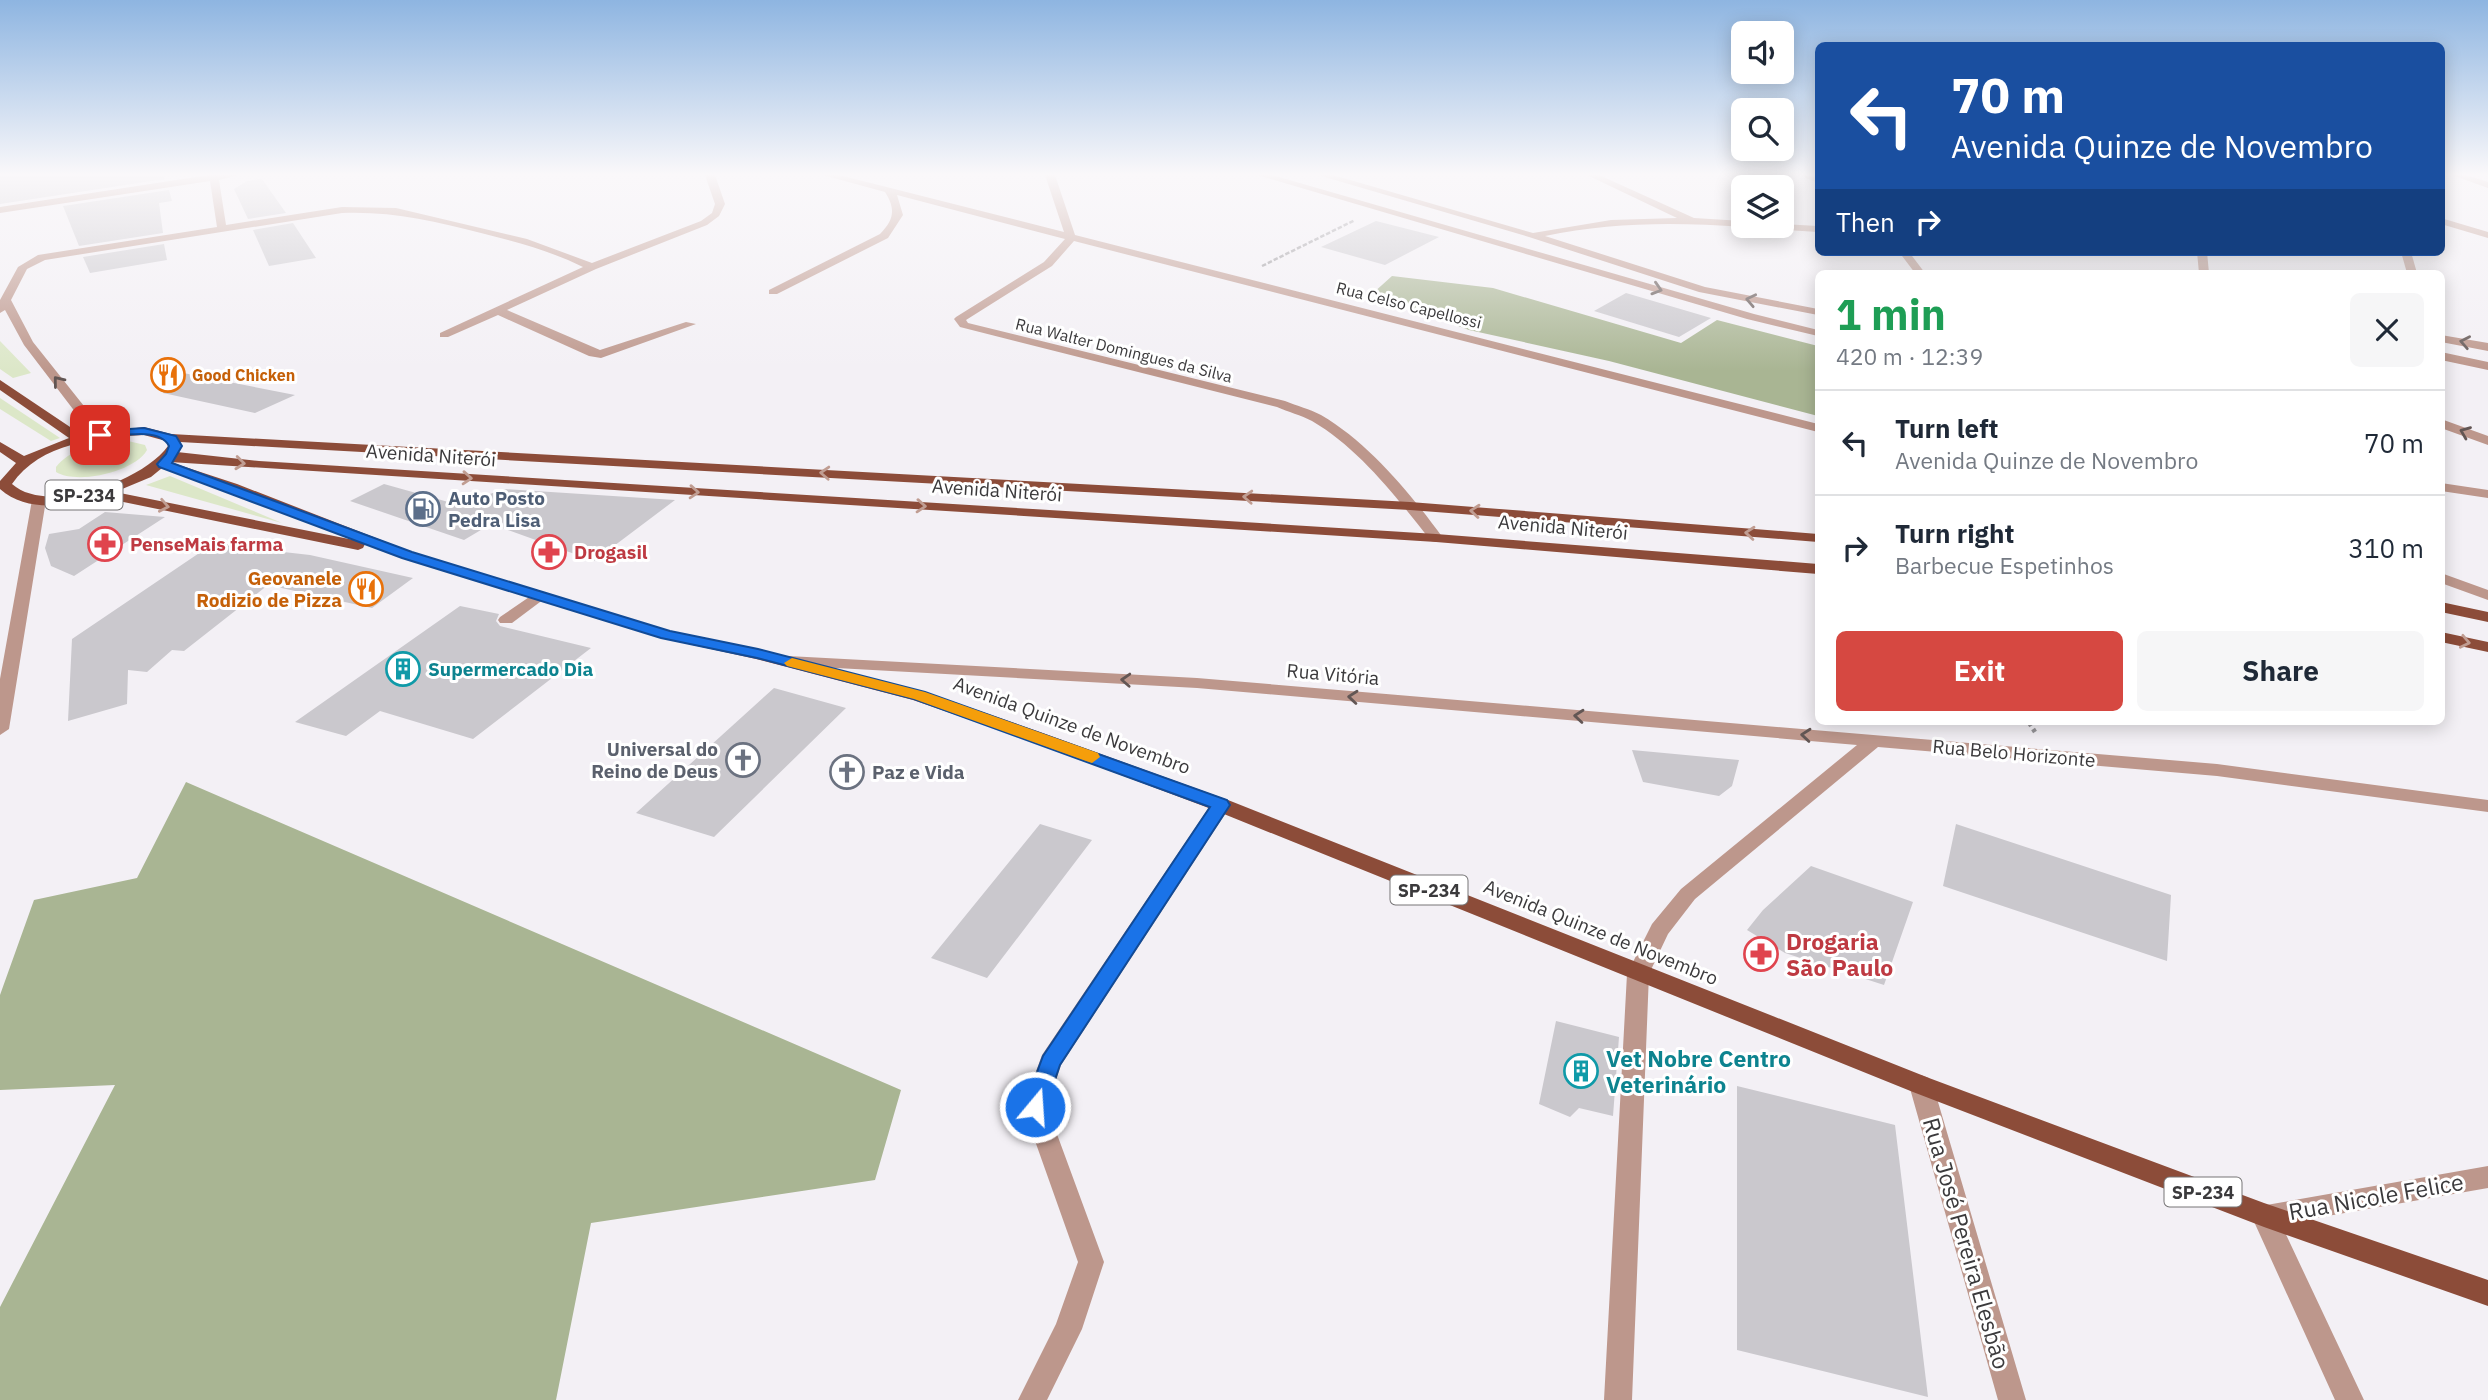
<!DOCTYPE html>
<html lang="en">
<head>
<meta charset="utf-8">
<style>
	:root { --surface:#fff; --page:#f6f6f7; --text:#1f2937; --muted:#747a83; --line:#e0e1e3; --accent:#d64841 }
	body { margin:0; font-family:"IBM Plex Sans",sans-serif; background:var(--page); color:var(--text); height:100vh; display:flex; flex-direction:column; font-size:26px; white-space:nowrap }
	* { box-sizing:border-box; margin:0 }
	p { font-size:23px; color:var(--muted) }
	.icon { flex:none; width:38px; height:38px; fill:none; stroke:currentColor; stroke-width:2; stroke-linecap:round; stroke-linejoin:round }
	.map { position:relative; flex:1; overflow:hidden }
	.panel { position:absolute; left:1815px; top:270px; width:630px; height:455px; display:flex; flex-direction:column; background:var(--surface); border-radius:10px; box-shadow:0 4px 18px #0003 }
	.panel>* { flex:none }
	.hud { position:absolute; left:1815px; top:42px; width:630px; height:214px; border-radius:10px; box-shadow:0 4px 18px #0003; background:#1a4fa0; color:#fff; overflow:hidden }
	.controls { position:absolute; left:1731px; top:21px; display:grid; gap:14px }
	.controls a { display:grid; place-items:center; width:63px; height:63px; border-radius:10px; background:var(--surface); box-shadow:0 4px 18px #0003; font-size:35px }
	.pin { position:absolute; display:grid; place-items:center; width:60px; height:60px; color:#fff; margin:-30px; border-radius:14px; box-shadow:0 4px 10px #0006 }
	.me { position:absolute; width:77px; margin:-38px; rotate:18deg; stroke-linejoin:round; filter:drop-shadow(0 0 5px #0008) }
	.turn { display:flex; align-items:center; gap:24px; height:147px; padding:0 21px; font-size:32px }
	.turn .icon { width:91px; height:91px; stroke-width:2.5 }
	.turn b { display:block; font-size:49px; line-height:60px }
	.then { display:flex; align-items:center; height:66px; padding:0 21px; background:#0003; gap:14px; font-size:26px }
	.round { display:grid; place-items:center; flex:none; width:74px; height:74px; border-radius:10px; background:var(--page) }
	.overview { display:flex; align-items:center; justify-content:space-between; height:119px; padding:0 21px }
	h1 { font-size:42px; font-weight:800; line-height:52px; color:#1e9e55 }
	.button { display:flex; gap:14px; margin-top:auto; padding:14px 21px }
	.button a { flex:1; height:80px; border-radius:10px; background:var(--accent); color:#fff; font-size:28px; font-weight:800; line-height:80px; text-align:center }
	.button a+a { background:var(--page); color:var(--text) }
	ul { padding:0; list-style:none }
	li { display:flex; align-items:center; gap:21px; height:105px; padding:0 21px; border-top:2px solid var(--line) }
	li div { flex:1 }
	li b { display:block; font-size:26px }
	li em { font-style:normal }
	.map>svg:first-child { display:block }
	.green { fill:#dce7c8 }
	.forest { fill:#a9b593 }
	.building { fill:#cac8cd }
	.lines { fill:none; stroke-linecap:round; stroke-linejoin:round }
	.path-far1 { stroke:#969498; stroke-width:2.5; stroke-dasharray:4.5 2; stroke-linecap:butt }
	.path { stroke:#969498; stroke-width:4.5; stroke-dasharray:6 3.5; stroke-linecap:butt }
	.minor { fill:#bd978c; fill-rule:evenodd }
	.major { fill:#8c4c39; fill-rule:evenodd }
	.oneway { stroke:#625654 }
	.oneway2 { stroke:#c09d92 }
	.route { fill:#1a73e8; stroke:#114b97; stroke-width:2 }
	.slow { fill:#f59e0b }
	.labels { text-anchor:middle; dominant-baseline:central; stroke-width:6; stroke-linejoin:round; paint-order:stroke }
	.far-street-label { font-size:16px; fill:#3b3a3c; stroke:#fff }
	.far-food-label { font-size:16px; font-weight:bold; fill:#c56008; stroke:#fff; text-anchor:start }
	.shield { fill:#fff; stroke:#767576; stroke-width:2 }
	.shield-label { font-size:18px; font-weight:bold; fill:#3b3a3c }
	.street-label { font-size:19px; fill:#3b3a3c; stroke:#fff }
	.service-label { font-size:19px; font-weight:bold; fill:#4e5e75; stroke:#fff; text-anchor:start }
	.health-label { font-size:19px; font-weight:bold; fill:#be3a42; stroke:#fff; text-anchor:start }
	.food-label { font-size:19px; font-weight:bold; fill:#c56008; stroke:#fff; text-anchor:end }
	.culture-label { font-size:19px; font-weight:bold; fill:#0d838f; stroke:#fff; text-anchor:start }
	.worship-label { font-size:19px; font-weight:bold; fill:#5b616d; stroke:#fff; text-anchor:end }
	.near-health-label { font-size:23px; font-weight:bold; fill:#be3a42; stroke:#fff; text-anchor:start }
	.near-culture-label { font-size:23px; font-weight:bold; fill:#0d838f; stroke:#fff; text-anchor:start }
	.near-street-label { font-size:23px; fill:#3b3a3c; stroke:#fff }
</style>
</head>
<body>
<div class="map">
<svg width="2488" height="1400" viewBox="0 0 2488 1400">
	<rect width="100%" height="100%" fill="#f3f0f5"/>
	<!-- green -->
	<path class="green" d="M0,341l31,32 -18,5 -13,-9z
		M0,398l60,40 -9,3 -51,-32z
		M114,441h14l17,4 2,5c-12,22 -70,35 -91,22v-5c13,-17 37,-22 58,-26z
		M170,476l112,47 -136,-38z"/>
	<!-- forest -->
	<path class="forest" d="M1392,276l101,12 188,55 36,-23 101,26v70l-209,-55 -140,-31 -97,-36z
		M186,782l715,308 -26,90 -284,43 -35,177h-556v-93l115,-222 -115,5v-95l34,-95 103,-22z"/>
	<!-- building -->
	<path class="building" d="M0,175h164l1,4 -165,25z
		M262,179l24,34 -38,6 -14,-30 13,-8z
		M169,190l3,11 -13,2 4,30 -84,13 -16,-40z
		M1376,221l63,16 -54,28 -64,-18z
		M293,223l23,35 -47,8 -16,-36z
		M164,244l3,16 -77,13 -7,-16z
		M1626,293l85,25 -32,19 -85,-26z
		M168,370l127,25 -40,18 -92,-20z
		M384,484l75,21 45,-16 171,11 -81,61 -103,-37 -27,16 -114,-39z
		M105,512l60,5 -91,59 -23,-10 -6,-18 4,-14 30,-5z
		M217,541l40,8 53,6 103,23 -41,30 -104,-23 -84,66 -12,-1 -25,22 -19,-2 -1,34 -59,17 4,-82z
		M460,606l39,8 -3,7 4,5 91,22 -118,91 -93,-28 -34,25 -51,-14z
		M774,688l72,20 -132,129 -78,-24z
		M1632,750l107,10 -7,26 -13,10 -76,-14z
		M1040,824l52,16 -105,138 -56,-20z
		M1956,824l215,71 -4,66 -224,-75z
		M1811,866l102,36 -29,83 -99,-32 -38,-23 16,-20z
		M1556,1021l63,16 -6,79 -34,-8 -9,9 -31,-13z
		M1737,1086l158,39 33,272 -191,-47z"/>
	<g class="lines">
		<!-- path-far1 -->
		<path class="path-far1" d="M1262,266l93,-46"/>
		<!-- path -->
		<path class="path" d="M2028,721l7,11"/>
		<!-- minor -->
		<path class="minor" d="M209,175h30l-20,5 7,45 116,-18 54,1 131,31 65,24 109,-42 11,-8 3,-9 -10,-29h10l10,29 -6,12 -12,9 -111,44 -89,41 93,40 86,-28 10,2 -95,34 -12,-2 -91,-41 -50,22h-8v-4l143,-66c-32,-16 -67,-25 -102,-34 -47,-12 -90,-22 -139,-20l-297,47 -18,9 -16,31 22,42 74,93 -7,4 -5,-1 -71,-93 -19,-35 -5,3v-13l18,-33 20,-12 179,-28 -7,-46 -210,32v-6z
			M823,175h16l225,57 -19,-57h10l20,60 743,189v8l-744,-191 -22,25 -86,54 2,3 317,78c12,5 25,8 36,14 48,28 90,79 122,123l-7,4 -5,-1c-34,-43 -71,-92 -119,-120 -11,-6 -24,-9 -35,-14l-317,-80 -6,-8 2,-2 88,-55 21,-23 -168,-44 6,20 -15,23 -111,56h-8v-4l111,-56c14,-14 16,-25 5,-42z
			M1257,175h15l482,139 64,16v6l-71,-17z
			M1318,175h15l200,58 78,-13 66,-2 -90,-43h12l95,43 49,3v5h4l-4,1c-66,-5 -133,-5 -198,9l160,51 113,22v6l-119,-23 -170,-55z
			M1768,175h10l-11,12h-9z
			M1802,175l16,2v6l-14,-6z
			M2452,175h14l22,7v6z
			M2441,218l47,14v6l-47,-14z
			M1782,224l36,2v6l-48,-3 -5,-3z
			M1899,252h10l16,21h-10z
			M2197,252h10l2,21h-10z
			M2401,252h10l6,21h-10z
			M2441,335l47,8v8l-47,-9z
			M2441,352l47,10v8l-47,-10z
			M2441,419l47,17v9l-47,-17z
			M2441,483l47,7v8l-47,-7z
			M39,496l7,4 -37,229 -9,6v-56l32,-179z
			M2441,573l47,17v10l-47,-17z
			M538,591l8,5 -2,3 -32,24h-12l-2,-3 2,-3z
			M788,656l409,22 1020,86 271,36v12l-271,-36 -339,-29 -183,152 -27,35 -19,40 -17,426h-28l23,-426 25,-50 29,-35 176,-144 -660,-57 -415,-23 -2,-4 2,-4z
			M1221,799l7,1 3,5 -170,260 -14,42 57,155 -22,67 -35,71h-29l38,-76 22,-62 -55,-155 19,-52 172,-255z
			M1921,1075l8,3 4,7 93,315h-28l-89,-315 4,-7z
			M2488,1166v22l-207,36 83,176h-29l-84,-185 4,-8z"/>
		<!-- major -->
		<path class="major" d="M0,380l82,55 62,-8 27,7 1239,68 408,32v8l-408,-32 -1230,-68 2,4 -5,6 82,9 1177,73 382,30v10l-382,-32 -1266,-80 67,22 175,68 192,60 66,19 88,18 167,43 115,40 188,68 701,278 335,125 224,77v26l-224,-79 -351,-135 -699,-282 -186,-70 -115,-40 -157,-41 -95,-21 -259,-80 -37,-14 -2,4 -5,2 -259,-53c-32,9 -72,16 -99,-8v-8l16,-18 -16,-11v-10l24,14 45,-18 -69,-48zM144,435l22,6 2,5c-25,35 -120,70 -156,38 28,-41 86,-47 132,-49zM162,468l65,22 127,50 -239,-48 36,-15z
			M2441,602l47,10v10l-47,-10z
			M2441,632l47,10v10l-47,-10z"/>
	</g>
	<!-- one-way arrows -->
	<defs><path id="oneway-chevron" d="M-2-3.5L2.5 0L-2 3.5" fill="none" stroke-width="1.6" stroke-linecap="round" stroke-linejoin="round" transform="scale(1.75)"/></defs>
	<g class="oneway">
		<use href="#oneway-chevron" transform="translate(1657 289) rotate(17)"/>
		<use href="#oneway-chevron" transform="translate(1751 300) rotate(-168)"/>
		<use href="#oneway-chevron" transform="translate(2465 342) rotate(-169)"/>
		<use href="#oneway-chevron" transform="translate(58 381) rotate(-129)"/>
		<use href="#oneway-chevron" transform="translate(2465 432) rotate(-158)"/>
		<use href="#oneway-chevron" transform="translate(1126 680) rotate(-177)"/>
		<use href="#oneway-chevron" transform="translate(1353 697) rotate(-175)"/>
		<use href="#oneway-chevron" transform="translate(1579 716) rotate(-175)"/>
		<use href="#oneway-chevron" transform="translate(1806 735) rotate(-175)"/>
	</g>
	<g class="oneway2">
		<use href="#oneway-chevron" transform="translate(240 463) rotate(6)"/>
		<use href="#oneway-chevron" transform="translate(825 473) rotate(-177)"/>
		<use href="#oneway-chevron" transform="translate(467 478) rotate(4)"/>
		<use href="#oneway-chevron" transform="translate(694 492) rotate(4)"/>
		<use href="#oneway-chevron" transform="translate(1248 497) rotate(-177)"/>
		<use href="#oneway-chevron" transform="translate(164 506) rotate(11)"/>
		<use href="#oneway-chevron" transform="translate(921 506) rotate(4)"/>
		<use href="#oneway-chevron" transform="translate(1475 511) rotate(-175)"/>
		<use href="#oneway-chevron" transform="translate(1750 533) rotate(-175)"/>
		<use href="#oneway-chevron" transform="translate(2465 642) rotate(12)"/>
	</g>
	<!-- sky -->
	<linearGradient id="sky" x2="0" y2="1"><stop stop-color="#8eb5e1"/><stop offset="0.47" stop-color="#faf8fa"/><stop offset="1" stop-color="#faf8fa" stop-opacity="0"/></linearGradient>
	<rect width="2488" height="371" fill="url(#sky)"/>
	<!-- route -->
	<path class="route" d="M144,428l32,8 6,10 -10,17 240,89 258,79 88,18 167,43 302,108 3,5 -170,260 -14,42 -3,7 -8,2 -7,-2 -4,-7 19,-51 167,-249 -296,-108 -157,-41 -96,-20 -259,-80 -243,-91 -2,-3 9,-10 3,-8c-10,-20 -51,-9 -69,-8l-6,-3 6,-4z"/>
	<!-- slow -->
	<path class="slow" d="M792,658l133,34 173,61 2,4 -8,6 -6,-2 -172,-62 -127,-33 -3,-3z"/>
	<!-- icons -->
	<defs>
		<g id="restaurant-ring" transform="scale(1.75)"><circle r="9.5" fill="#fff" stroke="#e8710a" stroke-width="1.5"/><path d="M-5-6h1v4h1v-4h1v4h1v-4h1v5L-1.5 .5V6h-2V.5L-5-1ZM5-6V6H3V1.5H1.5Q1.5-4 5-6Z" fill="#e8710a"/></g>
		<g id="fuel-ring" transform="scale(1.75)"><circle r="9.5" fill="#fff" stroke="#5c6f8a" stroke-width="1.5"/><path d="M-5.5-6h7V0h2V4h1.3V-2.5L3-4.5l.8-.8L6-3V5H2.5V1h-1V6h-7ZM-4.2-4.7v3.2H.2V-4.7Z" fill="#5c6f8a"/></g>
		<g id="pharmacy-ring" transform="scale(1.75)"><circle r="9.5" fill="#fff" stroke="#e0444e" stroke-width="1.5"/><path d="M-2-6h4v4h4v4h-4v4h-4v-4h-4v-4h4Z" fill="#e0444e"/></g>
		<g id="building-ring" transform="scale(1.75)"><circle r="9.5" fill="#fff" stroke="#0f9aa8" stroke-width="1.5"/><path d="M-4-6H4V6H1V3H-1V6H-4ZM-2.5-4.3h1.7v1.8h-1.7ZM.8-4.3h1.7v1.8H.8ZM-2.5-1h1.7V.8h-1.7ZM.8-1h1.7V.8H.8Z" fill="#0f9aa8"/></g>
		<g id="church-ring" transform="scale(1.75)"><circle r="9.5" fill="#fff" stroke="#6b7280" stroke-width="1.5"/><path d="M-1.2-6h2.4v3.5h3.3v2.4h-3.3V6h-2.4V-.1h-3.3v-2.4h3.3Z" fill="#6b7280"/></g>
	</defs>
	<g fill-rule="evenodd">
		<use href="#restaurant-ring" x="168" y="375"/>
		<use href="#fuel-ring" x="423" y="509"/>
		<use href="#pharmacy-ring" x="105" y="544"/>
		<use href="#pharmacy-ring" x="549" y="552"/>
		<use href="#restaurant-ring" x="366" y="589"/>
		<use href="#building-ring" x="403" y="669"/>
		<use href="#church-ring" x="743" y="760"/>
		<use href="#church-ring" x="847" y="772"/>
		<use href="#pharmacy-ring" x="1761" y="954"/>
		<use href="#building-ring" x="1581" y="1071"/>
	</g>
	<g class="labels">
		<!-- far-street labels -->
		<g class="far-street-label">
			<text transform="translate(1409 305) rotate(14)">Rua Celso Capellossi</text>
			<text transform="translate(1124 350) rotate(14)">Rua Walter Domingues da Silva</text>
		</g>
		<!-- far-food labels -->
		<g class="far-food-label">
			<text x="192" y="375">Good Chicken</text>
		</g>
		<!-- shield labels -->
		<g class="shield">
			<rect x="45.5" y="480.5" width="77" height="29" rx="5"/>
			<rect x="1390.5" y="875.5" width="77" height="29" rx="5"/>
			<rect x="2164.5" y="1177.5" width="77" height="29" rx="5"/>
		</g>
		<g class="shield-label">
			<text x="84" y="495">SP-234</text>
			<text x="1429" y="890">SP-234</text>
			<text x="2203" y="1192">SP-234</text>
		</g>
		<!-- street labels -->
		<g class="street-label">
			<text transform="translate(431 455) rotate(4)">Avenida Niterói</text>
			<text transform="translate(997 490) rotate(4)">Avenida Niterói</text>
			<text transform="translate(1563 527) rotate(5)">Avenida Niterói</text>
			<text transform="translate(1333 674) rotate(5)">Rua Vitória</text>
			<text transform="translate(1072 725) rotate(20)">Avenida Quinze de Novembro</text>
			<text transform="translate(2014 753) rotate(5)">Rua Belo Horizonte</text>
			<text transform="translate(1601 932) rotate(22)">Avenida Quinze de Novembro</text>
		</g>
		<!-- service labels -->
		<g class="service-label">
			<text x="448" y="498">Auto Posto<tspan x="448" dy="22">Pedra Lisa</tspan></text>
		</g>
		<!-- health labels -->
		<g class="health-label">
			<text x="130" y="544">PenseMais farma</text>
			<text x="574" y="552">Drogasil</text>
		</g>
		<!-- food labels -->
		<g class="food-label">
			<text x="342" y="578">Geovanele<tspan x="342" dy="22">Rodizio de Pizza</tspan></text>
		</g>
		<!-- culture labels -->
		<g class="culture-label">
			<text x="428" y="669">Supermercado Dia</text>
		</g>
		<!-- worship labels -->
		<g class="worship-label">
			<text x="718" y="749">Universal do<tspan x="718" dy="22">Reino de Deus</tspan></text>
			<text x="872" y="772" text-anchor="start">Paz e Vida</text>
		</g>
		<!-- near-health labels -->
		<g class="near-health-label">
			<text x="1786" y="941">Drogaria<tspan x="1786" dy="26">São Paulo</tspan></text>
		</g>
		<!-- near-culture labels -->
		<g class="near-culture-label">
			<text x="1606" y="1058">Vet Nobre Centro<tspan x="1606" dy="26">Veterinário</tspan></text>
		</g>
		<!-- near-street labels -->
		<g class="near-street-label">
			<text transform="translate(2376 1196) rotate(-10)">Rua Nicole Felice</text>
			<text transform="translate(1967 1243) rotate(74)">Rua José Pereira Elesbão</text>
		</g>
	</g>
</svg>
<div class="controls">
<a><svg class="icon" aria-label="sound" viewBox="0 0 24 24"><path d="M4 9h4l5-4v14l-5-4H4zM17 9q2 3 0 6"/></svg></a>
<a><svg class="icon" aria-label="search" viewBox="0 0 24 24"><circle cx="10" cy="10" r="6"/><path d="M15 15l6 6"/></svg></a>
<a><svg class="icon" aria-label="layers" viewBox="0 0 24 24"><path d="M12 4l9 5-9 5-9-5zM3 14l9 5 9-5"/></svg></a>
</div>
<div class="pin" style="left:100px;top:435px;background:#d93025"><svg class="icon" aria-label="arrive" viewBox="0 0 24 24"><path d="M6 21V4h12l-3 4 3 4H6"/></svg></div>
<svg class="me" style="left:1035px;top:1107px" viewBox="-20 -20 40 40"><circle r="17" fill="#1a73e8" stroke="#fff" stroke-width="3"/><path d="M0-11L8 9 0 5-8 9z" fill="#fff"/></svg>
<div class="hud">
<div class="turn"><svg class="icon" aria-label="left" viewBox="0 0 24 24"><path d="M17 20v-9H6M10 6l-5 5 5 5"/></svg><div><b>70 m</b>Avenida Quinze de Novembro</div></div>
<div class="then">Then<svg class="icon" aria-label="right" viewBox="0 0 24 24"><path d="M7 20v-9h11M14 6l5 5-5 5"/></svg></div>
</div>
<section class="panel">
<div class="overview"><div><h1>1 min</h1><p>420 m · 12:39</p></div><a class="round"><svg class="icon" aria-label="close" viewBox="0 0 24 24"><path d="M6 6l12 12M18 6L6 18"/></svg></a></div>
<ul>
<li><svg class="icon" aria-label="left" viewBox="0 0 24 24"><path d="M17 20v-9H6M10 6l-5 5 5 5"/></svg><div><b>Turn left</b><p>Avenida Quinze de Novembro</p></div><em>70 m</em></li>
<li><svg class="icon" aria-label="right" viewBox="0 0 24 24"><path d="M7 20v-9h11M14 6l5 5-5 5"/></svg><div><b>Turn right</b><p>Barbecue Espetinhos</p></div><em>310 m</em></li>
</ul>
<div class="button"><a>Exit</a><a>Share</a></div>
</section>
</div>
</body>
</html>
